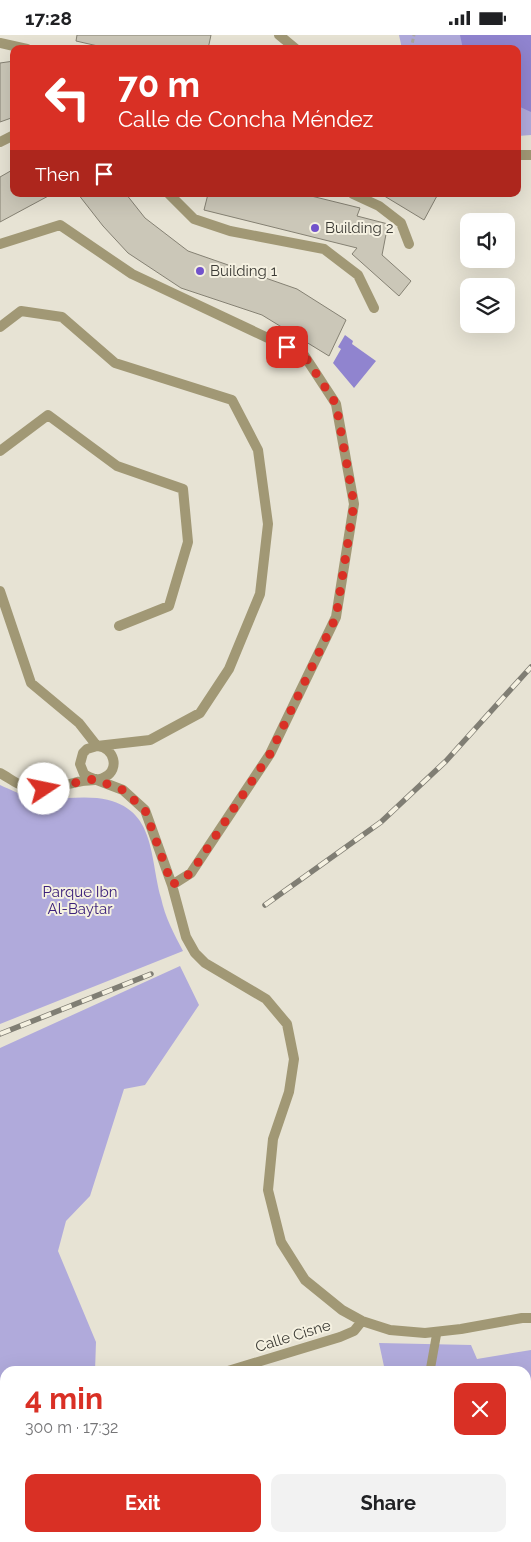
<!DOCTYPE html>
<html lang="en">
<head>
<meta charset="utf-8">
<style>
	:root { --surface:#fff; --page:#f2f2f2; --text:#202124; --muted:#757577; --accent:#d93025 }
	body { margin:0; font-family:Raleway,sans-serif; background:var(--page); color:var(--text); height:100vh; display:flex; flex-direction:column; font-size:19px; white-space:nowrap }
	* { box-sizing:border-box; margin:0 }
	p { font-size:16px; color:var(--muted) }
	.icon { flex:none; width:28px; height:28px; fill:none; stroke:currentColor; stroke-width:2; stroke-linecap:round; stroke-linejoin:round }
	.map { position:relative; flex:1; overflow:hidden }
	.details { position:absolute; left:0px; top:1331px; width:531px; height:176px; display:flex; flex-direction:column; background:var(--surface); border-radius:15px 15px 0 0; box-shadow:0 5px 20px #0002 }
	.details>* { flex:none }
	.hud { position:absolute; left:10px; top:10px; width:511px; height:152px; border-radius:10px; box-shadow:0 5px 20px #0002; background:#d93025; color:#fff; overflow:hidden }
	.buttons { position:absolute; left:460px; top:178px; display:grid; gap:10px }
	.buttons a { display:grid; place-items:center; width:55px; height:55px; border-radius:10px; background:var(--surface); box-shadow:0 5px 20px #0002; font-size:25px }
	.pin { position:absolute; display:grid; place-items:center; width:42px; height:42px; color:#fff; margin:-21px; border-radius:10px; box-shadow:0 2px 8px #0006 }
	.me { position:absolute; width:55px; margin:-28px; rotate:79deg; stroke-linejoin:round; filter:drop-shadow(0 0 4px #0008) }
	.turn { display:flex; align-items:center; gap:18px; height:105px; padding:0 25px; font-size:22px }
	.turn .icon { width:65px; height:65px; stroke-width:2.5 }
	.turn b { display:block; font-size:35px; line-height:42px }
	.then { display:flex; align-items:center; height:48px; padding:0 25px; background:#0003; gap:10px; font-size:19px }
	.round { display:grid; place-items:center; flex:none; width:52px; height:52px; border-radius:10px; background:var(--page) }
	.summary { display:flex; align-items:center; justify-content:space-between; height:85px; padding:0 25px }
	h1 { font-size:30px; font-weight:700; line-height:38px; color:var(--accent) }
	.primary-button { display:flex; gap:10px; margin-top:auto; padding:10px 25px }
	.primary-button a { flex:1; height:58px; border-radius:10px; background:var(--accent); color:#fff; font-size:20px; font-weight:700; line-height:58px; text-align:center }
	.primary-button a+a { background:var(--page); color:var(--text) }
	.status { display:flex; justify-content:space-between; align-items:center; height:35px; padding:0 25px; background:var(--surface); direction:ltr }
	.status svg { height:14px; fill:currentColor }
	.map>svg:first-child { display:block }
	.green { fill:#b0aadb }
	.water { fill:#9084cf }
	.building { fill:#cbc7b8; stroke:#858173 }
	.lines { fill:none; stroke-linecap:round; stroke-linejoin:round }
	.path { stroke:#aba89c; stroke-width:3; stroke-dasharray:4 2.5; stroke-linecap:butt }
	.service { stroke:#a19875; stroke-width:9 }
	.minor { stroke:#a19875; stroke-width:10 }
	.rail-casing { stroke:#807e74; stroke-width:5.5 }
	.rail { stroke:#f5f1e1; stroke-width:4; stroke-dasharray:11; stroke-linecap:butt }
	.route { stroke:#d93025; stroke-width:9; stroke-dasharray:0 16.2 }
	.poi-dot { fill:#7152cb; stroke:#f5f1e1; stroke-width:2 }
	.labels { text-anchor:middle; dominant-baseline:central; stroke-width:4; stroke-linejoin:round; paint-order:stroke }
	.poi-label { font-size:15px; fill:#3c3b35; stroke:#f5f1e1; text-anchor:start }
	.park-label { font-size:15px; fill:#3c217a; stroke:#f5f1e1 }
	.street-label { font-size:15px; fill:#3c3b35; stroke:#f5f1e1 }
</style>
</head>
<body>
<div class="status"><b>17:28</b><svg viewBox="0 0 49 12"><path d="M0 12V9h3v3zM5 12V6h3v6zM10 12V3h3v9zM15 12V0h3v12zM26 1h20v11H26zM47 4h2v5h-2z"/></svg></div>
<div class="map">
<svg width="531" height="1507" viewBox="0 0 531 1507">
	<rect width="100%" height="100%" fill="#e7e3d4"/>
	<!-- green -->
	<path class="green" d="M399,0h132v100l-13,1v-87h-116z
		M0,750c11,5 23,11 36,13 19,2 41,-2 61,0 59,7 52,56 64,100 4,19 13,36 22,53l-183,73z
		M180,931l19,39 -54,80 -21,4 -34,107 -24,25 -8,30 38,91 -1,29h-90v166h123l1,5h-129v-494z
		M379,1308l92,2 6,14 54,-9v192h-224v-4l219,-1v-166h-141z"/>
	<!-- water -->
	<path class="water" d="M460,0h71v77l-13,-6v-57h-55z
		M345,300l8,6 -1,3 24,17 -22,27 -21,-25 8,-14 -3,-2z"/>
	<!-- building -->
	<path class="building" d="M77,0h134l-3,14h-97l-35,-8z
		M14,26v56l-14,5v-59z
		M14,134v25h38l-52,28v-45z
		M78,159h48l19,24 43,33 109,38 49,31 -17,36 -67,-41 -81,-27 -53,-35 -25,-27z
		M208,159h95l57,14 -3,8 31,8 -6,31 29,26 -12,15 -47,-42 5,-6 -153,-38z
		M381,159h57l-14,26z"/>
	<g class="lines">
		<!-- path -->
		<path class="path" d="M411,14l3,-14
			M526,1421l5,-12
			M526,1450l5,-3
			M498,1507l1,-5"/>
		<!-- service -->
		<path class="service" d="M430,1336l7,-39
			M317,1507v-5"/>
		<!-- minor -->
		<path class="minor" d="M279,0l17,14
			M0,8l27,6
			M0,107l14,-7
			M518,120h13
			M169,159l25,25 36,12 94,18 34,26 16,33
			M353,159l26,12 22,17 8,21
			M0,209l60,-19 72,49 172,81 32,49 18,100 -18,113 -66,137 -79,119 -19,12
			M0,292l21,-16 41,6 53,46 117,37 26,50 10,74 -8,70 -31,75 -29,44 -50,27 -53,6 -10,3 -4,4 -3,11 4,10 5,3 34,13 22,20 27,75 14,52 9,16 10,10 61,36 21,25 7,35 -5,33 -16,47 -5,51 13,52 24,38 37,30 20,11 28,9 35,3 36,-4 61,-11h9
			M0,416l48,-36 69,51 66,23 5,53 -19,64 -50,20
			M0,556l31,92 48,40 18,23
			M0,738c8,4 16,11 24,13 19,6 40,-1 58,-5 7,-1 17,0 23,-4 15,-8 9,-29 -7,-31
			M228,1336l112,-34 14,-6 8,-10"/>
		<!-- rail casing -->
		<g class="rail-casing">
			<path id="rail" d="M265,870l116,-83 65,-61 85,-94
				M0,999l151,-60"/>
		</g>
		<!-- rail -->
		<use href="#rail" class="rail"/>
	</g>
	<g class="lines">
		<!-- route -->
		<path class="route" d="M44,754l50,-10 29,11 22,20 27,75 19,-12 79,-119 66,-137 18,-113 -18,-100 -32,-49 -17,-8"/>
	</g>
	<!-- markers -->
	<g class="poi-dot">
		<circle cx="315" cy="193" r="5"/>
		<circle cx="200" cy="236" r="5"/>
	</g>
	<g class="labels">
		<!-- poi labels -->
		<g class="poi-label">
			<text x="325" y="193">Building 2</text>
			<text x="210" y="236">Building 1</text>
		</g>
		<!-- park labels -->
		<g class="park-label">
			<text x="80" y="857">Parque Ibn<tspan x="80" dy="17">Al-Baytar</tspan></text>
		</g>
		<!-- street labels -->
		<g class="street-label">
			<text transform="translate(293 1301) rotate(-17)">Calle Cisne</text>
		</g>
	</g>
</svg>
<div class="buttons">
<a><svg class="icon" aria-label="sound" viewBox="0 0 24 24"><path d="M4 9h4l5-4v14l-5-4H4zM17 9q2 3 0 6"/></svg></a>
<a><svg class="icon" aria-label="layers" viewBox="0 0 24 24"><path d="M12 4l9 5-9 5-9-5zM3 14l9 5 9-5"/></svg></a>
</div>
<div class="pin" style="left:287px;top:312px;background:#d93025"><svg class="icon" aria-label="arrive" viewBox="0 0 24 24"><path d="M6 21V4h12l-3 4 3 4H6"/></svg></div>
<svg class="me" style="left:44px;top:754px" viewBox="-20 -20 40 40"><circle r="19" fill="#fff"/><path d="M0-13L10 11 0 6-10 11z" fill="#d93025"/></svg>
<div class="hud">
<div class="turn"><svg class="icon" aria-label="left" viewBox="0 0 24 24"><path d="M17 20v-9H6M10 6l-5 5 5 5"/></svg><div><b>70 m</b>Calle de Concha Méndez</div></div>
<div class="then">Then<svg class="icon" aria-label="arrive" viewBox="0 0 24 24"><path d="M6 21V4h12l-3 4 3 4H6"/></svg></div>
</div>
<section class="details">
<div class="summary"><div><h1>4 min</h1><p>300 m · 17:32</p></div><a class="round" style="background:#d93025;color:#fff"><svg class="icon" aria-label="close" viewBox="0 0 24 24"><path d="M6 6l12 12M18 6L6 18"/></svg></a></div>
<div class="primary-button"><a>Exit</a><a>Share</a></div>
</section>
</div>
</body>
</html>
